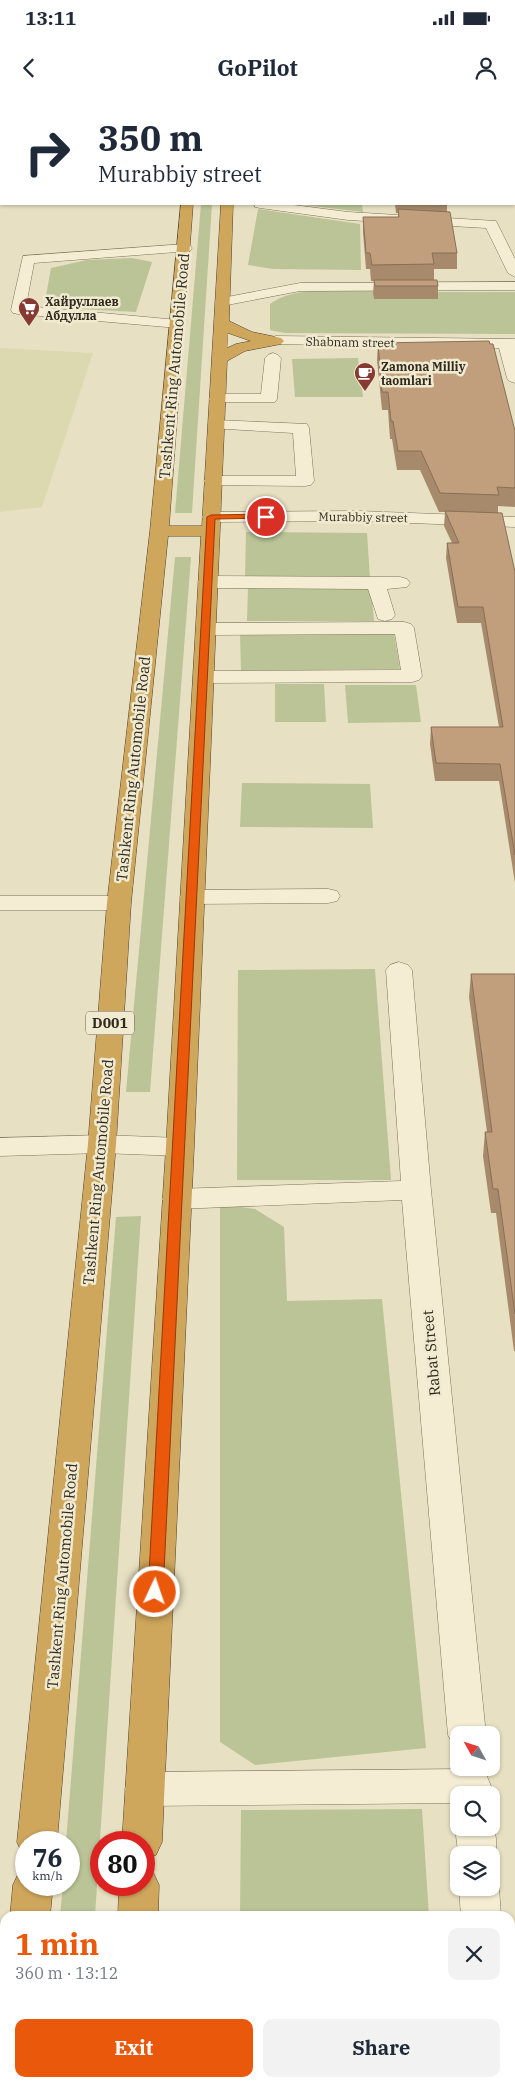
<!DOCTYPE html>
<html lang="en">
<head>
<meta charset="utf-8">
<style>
	:root { --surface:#fff; --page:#f2f2f3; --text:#1f2937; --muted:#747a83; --accent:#ea580c }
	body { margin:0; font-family:"IBM Plex Serif",serif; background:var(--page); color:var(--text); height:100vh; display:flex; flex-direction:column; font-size:19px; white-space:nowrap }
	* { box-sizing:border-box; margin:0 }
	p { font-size:16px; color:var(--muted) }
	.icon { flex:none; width:28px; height:28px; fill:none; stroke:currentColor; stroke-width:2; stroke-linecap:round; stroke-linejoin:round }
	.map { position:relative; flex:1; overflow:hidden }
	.side { position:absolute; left:0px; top:1811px; width:515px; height:176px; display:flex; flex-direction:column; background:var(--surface); border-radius:15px 15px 0 0; box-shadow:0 1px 4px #0004 }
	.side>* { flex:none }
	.hud { position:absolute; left:0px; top:0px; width:515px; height:105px; box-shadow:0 1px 4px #0004; background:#fff; color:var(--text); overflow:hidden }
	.needle { width:32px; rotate:310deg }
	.fabs { position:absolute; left:450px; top:1626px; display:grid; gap:10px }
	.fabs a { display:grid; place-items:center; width:50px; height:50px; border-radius:10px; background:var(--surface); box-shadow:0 1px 4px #0004; font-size:25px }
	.speed { position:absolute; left:15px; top:1731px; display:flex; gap:10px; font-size:25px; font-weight:700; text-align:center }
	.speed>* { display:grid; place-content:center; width:65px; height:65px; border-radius:50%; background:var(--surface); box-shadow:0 1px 4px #0004; line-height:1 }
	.speed small { font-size:12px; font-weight:400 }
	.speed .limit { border:8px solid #d22; background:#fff; color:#111 }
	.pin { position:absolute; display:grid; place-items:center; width:42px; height:42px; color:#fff; margin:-21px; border:2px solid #fff; border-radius:50%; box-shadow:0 1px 5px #0007 }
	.me { position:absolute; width:55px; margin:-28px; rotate:3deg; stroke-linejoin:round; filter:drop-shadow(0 0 4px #0008) }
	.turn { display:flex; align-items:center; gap:18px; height:105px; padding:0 15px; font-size:22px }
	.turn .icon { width:65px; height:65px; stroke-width:2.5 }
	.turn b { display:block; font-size:35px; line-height:42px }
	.round { display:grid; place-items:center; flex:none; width:52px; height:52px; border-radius:10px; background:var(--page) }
	.overview { display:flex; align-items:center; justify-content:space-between; height:85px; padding:0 15px }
	h1 { font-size:30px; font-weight:800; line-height:38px; color:var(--accent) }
	.primary-button { display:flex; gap:10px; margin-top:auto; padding:10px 15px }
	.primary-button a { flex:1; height:58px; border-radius:10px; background:var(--accent); color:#fff; font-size:20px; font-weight:800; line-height:58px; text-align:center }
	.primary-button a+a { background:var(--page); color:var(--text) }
	.status { display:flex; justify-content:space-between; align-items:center; height:35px; padding:0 25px; background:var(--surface); direction:ltr }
	.status svg { height:14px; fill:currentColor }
	header { display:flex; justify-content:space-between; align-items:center; height:65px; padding:0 15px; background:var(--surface); font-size:22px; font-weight:800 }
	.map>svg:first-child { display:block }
	.farmland { fill:#dcd9b0 }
	.green { fill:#bbc497 }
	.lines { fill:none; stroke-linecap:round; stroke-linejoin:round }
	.minor-casing { stroke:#7f725b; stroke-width:1 }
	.highway-casing { stroke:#4e402f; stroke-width:1 }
	.minor { fill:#f4edd4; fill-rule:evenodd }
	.highway { fill:#cea65c; fill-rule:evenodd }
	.wall { fill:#a7896b }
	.shaded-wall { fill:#886f57 }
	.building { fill:#c29f7c; stroke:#886f57 }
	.route { fill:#ea580c; stroke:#983908 }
	.labels { text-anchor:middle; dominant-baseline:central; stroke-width:5; stroke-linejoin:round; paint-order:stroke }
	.far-poi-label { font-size:12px; font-weight:bold; fill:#31291e; stroke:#f0ead0; text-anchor:start }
	.far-street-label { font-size:12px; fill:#31291e; stroke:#f0ead0 }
	.shield { fill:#f0ead0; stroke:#6a6353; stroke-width:1 }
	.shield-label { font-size:14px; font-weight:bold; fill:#31291e }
	.street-label { font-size:15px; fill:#31291e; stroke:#f0ead0 }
</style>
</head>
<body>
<div class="status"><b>13:11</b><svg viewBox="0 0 49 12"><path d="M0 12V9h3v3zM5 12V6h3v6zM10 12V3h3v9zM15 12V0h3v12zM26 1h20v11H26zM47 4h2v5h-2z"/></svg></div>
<header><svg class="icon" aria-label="back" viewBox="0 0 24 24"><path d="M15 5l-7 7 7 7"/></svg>GoPilot<svg class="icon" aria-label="person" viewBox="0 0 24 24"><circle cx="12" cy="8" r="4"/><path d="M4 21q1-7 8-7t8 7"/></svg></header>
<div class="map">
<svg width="515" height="1987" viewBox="0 0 515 1987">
	<rect width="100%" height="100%" fill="#e8e0c2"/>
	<!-- farmland -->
	<path class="farmland" d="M0,248l93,5 -51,154 -42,5z"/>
	<!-- green -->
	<path class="green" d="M201,104h11l-20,309h-17z
		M295,104h67l1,8z
		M258,109l102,15 1,46 -88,-1 -25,-4z
		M132,158l20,4 -16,50 -92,-5 7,-39 36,-8z
		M373,190l1,9h63l-1,-7h79v42l-230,-1 -15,-3v-26c24,-18 74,-14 103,-14z
		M358,258l5,39h-68l-3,-38z
		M246,432l121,1 3,45h-125z
		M175,457h16l-41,535h-24z
		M248,487h123l3,34h-127z
		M394,533l6,36 -159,2 -1,-37z
		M275,584h49l2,38h-51z
		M345,585h71l5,37 -73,1z
		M242,683l128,1 3,44 -133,-1z
		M375,869l16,211h-154l1,-210z
		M220,1104l35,5 29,18 3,74 95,-2 44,449 -171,17 -35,-23z
		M141,1116l-46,700h-35l3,-31h6v-43h-3l50,-625z
		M422,1709l7,107h-189l1,-106z
		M239,1982h202v5h-202z"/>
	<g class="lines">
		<!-- minor casing -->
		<g class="minor-casing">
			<path id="minor" d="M514,93h1v8h-1z
				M254,104h32l62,8 148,9 19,38v18l-7,-4 -22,-45 -138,-8 -88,-12 -5,-1z
				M185,144l5,1 2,3 -2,3 -156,12 -8,43 152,14 5,1 2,3 -2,3 -5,1 -160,-14 -5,-1 -2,-3 12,-54z
				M515,182v8l-215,1 -78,15 -5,-1 -2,-3 2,-3 5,-1 78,-15z
				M276,236l239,3v44l-6,-2 -2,-3 -8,-30 -228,-4 -3,-3 3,-3z
				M273,253l5,2 3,3 -4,41 -2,3h-64l-2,-3 2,-3 6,-2h44l4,-36 3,-3z
				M216,320l91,4 2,4 5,53 -3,4 -6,1 -98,-1 -3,-4 3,-4 6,-1h83l-3,-43 -83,-5 -2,-3 2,-3z
				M358,411l157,6v10l-157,-6 -147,1 -6,-1 -3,-4 3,-4 6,-1z
				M208,476l192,1 7,2 3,4 -3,4 -20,2 8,26 -3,4 -7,2 -7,-2 -10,-30 -160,-1 -7,-2 -3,-4 3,-4z
				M404,522l7,2 3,4 8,48 -3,4 -7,2 -209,1 -7,-2 -3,-4 3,-4 7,-2 198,-1 -6,-36 -189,1 -7,-2 -3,-4 3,-4 7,-2z
				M328,789l9,2 3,5 -3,5 -9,2 -136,1 -9,-2 -3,-5 3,-5 9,-2z
				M0,796h119l9,2 3,5 -3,5 -9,2h-119z
				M399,862l9,3 4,5 19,220 55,545h-27v13l-5,-2 -6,-11 -46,-535 -225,9 -10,-3 -5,-7 5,-7 10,-3 224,-8 -15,-211 4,-5z
				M102,1035l78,3 10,3 4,6 -4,6 -10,3 -78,-3 -102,3v-18z
				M472,1669l14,5 5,12 -4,9h-28v8l-315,3 -14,-5 -5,-12 5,-12 14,-5z
				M459,1720v8h32v-8c7,16 7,33 0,48v-13h-32v4l-4,-31z
				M491,1774l8,14 2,28h-40l-2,-28h32z
				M510,1973l5,14h-44l-1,-5h40z"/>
		</g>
		<!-- highway casing -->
		<g class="highway-casing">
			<path id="highway" d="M188,0h12v1h-11z
				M227,0h12v1h-11z
				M181,104h12l-24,322h33l19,-322h12l-4,117 23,11 29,6 3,3 -3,3 -36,7 -18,10 -33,786 -32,695 -6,13 -12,4v-17h-22l44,-695 35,-611h-33l-37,367 -15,241 -59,698h-31v14l-3,-1 -6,-13 71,-698 19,-241 43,-372zM228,233l23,8 -15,3 -9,4z
				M144,1768l9,4 6,13 -1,31h-40l1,-31h25z
				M26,1769v16h27l-3,31h-40l3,-31 6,-13z
				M5,1965v17h32l-1,5h-36v-20z
				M107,1982h44v5h-44z"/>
		</g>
		<!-- minor -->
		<use href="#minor" class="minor"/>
		<!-- highway -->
		<use href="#highway" class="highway"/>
	</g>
	<!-- wall -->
	<path class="wall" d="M398,0h117v92h-1v-91h-116z
		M395,104h52v8l10,41v16h-23v11l4,6v13h-64l-1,-6 1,-12h-3l-1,-12h-4l-3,-37v-15h35v-4h-2z
		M378,243l137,88v76l-17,-1v7l17,59v311l-16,-102h-64l-5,-37 1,-17h68l-18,-104h-24l-11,-65 1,-15h5l-8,-17 1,-14h-6l-19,-42h-23l-5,-31h-2l-2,-29h-6l-5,-50z
		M471,874h44v377h-1l-18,-138h-5l-8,-57 2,-24h2l-18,-135z"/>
	<!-- shaded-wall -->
	<path class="shaded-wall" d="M515,22v10h-1v-9z"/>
	<!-- building -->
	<path class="building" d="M401,0h114v22l-1,1v-22h-113z
		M514,31l1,1v49h-1z
		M427,104h20v1z
		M398,109l52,3 7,41h-25l2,11 -62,1 -2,-12h-4l-3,-36h36z
		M374,180h63l1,6h-63z
		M489,241l1,3h3l22,87v57l-18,-1 2,8 -59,-2 -19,-42h-23l-5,-30h-2l-3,-29h-6l-4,-49z
		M445,411l57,2 13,59v283l-15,-91 -64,-1 -5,-36h72l-20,-120h-25l-11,-64h12z
		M471,874h44v340l-17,-125h-5l-8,-57h7z"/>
	<!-- route -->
	<path class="route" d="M266,414l3,1v3l-54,1 -52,1073 -3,5 -5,1 -5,-1 -2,-5 59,-1075 4,-2z"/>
	<!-- icons -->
	<defs>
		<g id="supermarket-pin" transform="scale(1.125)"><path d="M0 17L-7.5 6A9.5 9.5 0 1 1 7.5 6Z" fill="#873a32" stroke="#f0ead0"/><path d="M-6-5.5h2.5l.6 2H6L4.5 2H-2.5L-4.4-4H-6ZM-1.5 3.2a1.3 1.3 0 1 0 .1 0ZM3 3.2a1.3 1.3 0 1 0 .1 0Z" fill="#fff"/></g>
		<g id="cafe-pin" transform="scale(1.125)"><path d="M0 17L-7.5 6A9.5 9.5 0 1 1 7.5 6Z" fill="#873a32" stroke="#f0ead0"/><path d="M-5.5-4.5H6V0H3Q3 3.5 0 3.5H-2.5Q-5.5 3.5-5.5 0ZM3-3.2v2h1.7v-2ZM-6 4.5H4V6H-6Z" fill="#fff"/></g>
	</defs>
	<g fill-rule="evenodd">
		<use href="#supermarket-pin" x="29" y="208"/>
		<use href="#cafe-pin" x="365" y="273"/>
	</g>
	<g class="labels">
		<!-- far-poi labels -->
		<g class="far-poi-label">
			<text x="45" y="201">Хайруллаев<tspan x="45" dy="14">Абдулла</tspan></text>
			<text x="381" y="266">Zamona Milliy<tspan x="381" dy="14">taomlari</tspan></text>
		</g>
		<!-- far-street labels -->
		<g class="far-street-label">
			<text transform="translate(350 242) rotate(1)">Shabnam street</text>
			<text transform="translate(363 417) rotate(1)">Murabbiy street</text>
		</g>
		<!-- shield labels -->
		<rect class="shield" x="86" y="911.5" width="48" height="23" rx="4"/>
		<g class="shield-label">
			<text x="110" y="923">D001</text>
		</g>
		<!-- street labels -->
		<g class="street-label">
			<text transform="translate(174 266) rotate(-85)">Tashkent Ring Automobile Road</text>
			<text transform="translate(133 669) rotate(-84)">Tashkent Ring Automobile Road</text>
			<text transform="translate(98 1072) rotate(-85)">Tashkent Ring Automobile Road</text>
			<text transform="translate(431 1253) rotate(-95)">Rabat Street</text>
			<text transform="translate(62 1476) rotate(-85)">Tashkent Ring Automobile Road</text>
		</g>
	</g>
</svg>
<div class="fabs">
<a><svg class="needle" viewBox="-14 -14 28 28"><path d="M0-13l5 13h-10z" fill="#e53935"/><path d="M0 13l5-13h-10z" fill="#747a83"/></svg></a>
<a><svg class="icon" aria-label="search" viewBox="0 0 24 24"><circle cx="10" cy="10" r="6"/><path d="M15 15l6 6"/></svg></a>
<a><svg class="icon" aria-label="layers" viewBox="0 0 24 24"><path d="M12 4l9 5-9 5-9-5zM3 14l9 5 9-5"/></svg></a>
</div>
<div class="speed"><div>76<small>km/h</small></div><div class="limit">80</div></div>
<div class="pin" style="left:266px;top:417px;background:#d93025"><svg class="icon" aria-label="arrive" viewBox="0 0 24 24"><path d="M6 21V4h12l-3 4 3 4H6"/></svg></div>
<svg class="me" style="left:155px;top:1492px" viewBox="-20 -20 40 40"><circle r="17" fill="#ea580c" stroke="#fff" stroke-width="3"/><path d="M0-11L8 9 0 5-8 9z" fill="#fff"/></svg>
<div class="hud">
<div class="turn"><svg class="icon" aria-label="right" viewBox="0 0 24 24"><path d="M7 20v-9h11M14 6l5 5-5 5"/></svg><div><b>350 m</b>Murabbiy street</div></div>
</div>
<section class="side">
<div class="overview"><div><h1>1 min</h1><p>360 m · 13:12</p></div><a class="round"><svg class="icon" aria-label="close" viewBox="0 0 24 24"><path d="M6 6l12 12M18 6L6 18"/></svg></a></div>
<div class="primary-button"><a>Exit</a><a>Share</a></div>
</section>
</div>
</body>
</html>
